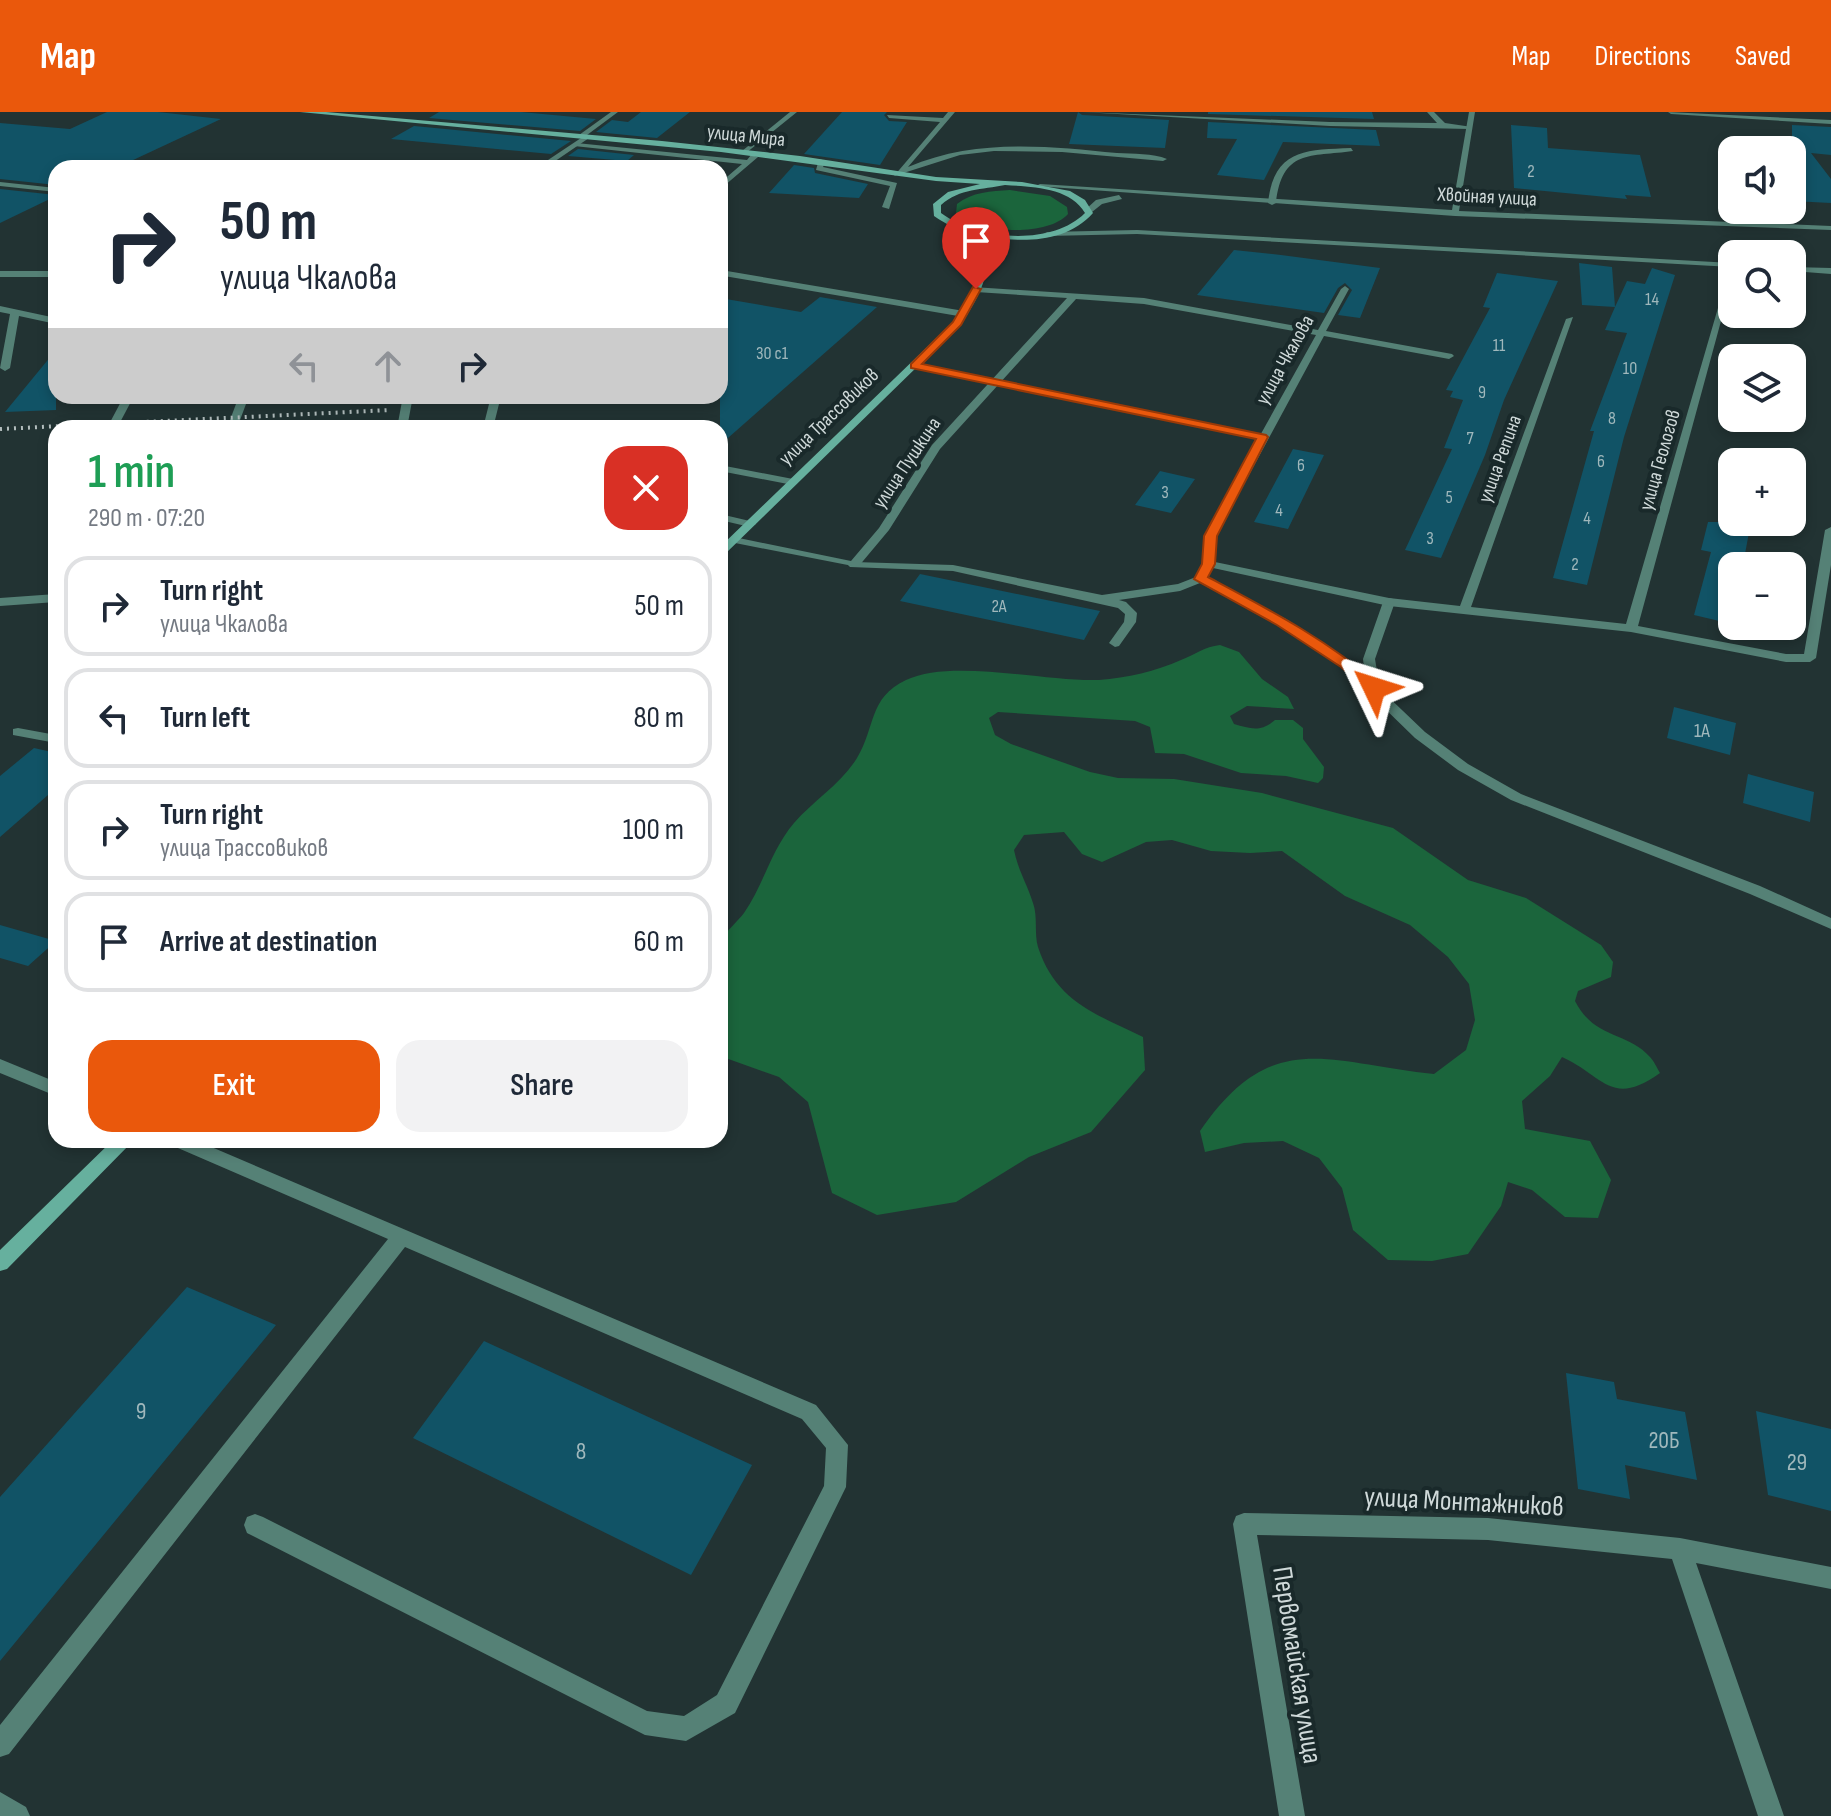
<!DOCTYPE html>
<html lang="en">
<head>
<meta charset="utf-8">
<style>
	:root { --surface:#fff; --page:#f2f2f3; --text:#1f2937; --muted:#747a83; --line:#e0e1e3; --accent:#ea580c }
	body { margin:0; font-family:"Sofia Sans Condensed",sans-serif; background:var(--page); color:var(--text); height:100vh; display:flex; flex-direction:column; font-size:30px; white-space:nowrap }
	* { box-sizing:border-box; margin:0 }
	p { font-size:26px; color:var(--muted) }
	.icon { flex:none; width:44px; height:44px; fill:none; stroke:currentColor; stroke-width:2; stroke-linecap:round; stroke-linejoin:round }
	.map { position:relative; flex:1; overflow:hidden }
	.panel { position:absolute; left:48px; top:308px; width:680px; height:728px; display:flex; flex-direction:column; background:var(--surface); border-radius:24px; box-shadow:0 4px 12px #0003 }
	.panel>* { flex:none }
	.banner { position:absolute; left:48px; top:48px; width:680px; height:244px; border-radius:24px; box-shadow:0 4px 12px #0003; background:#fff; color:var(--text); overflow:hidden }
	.tools { position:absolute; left:1718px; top:24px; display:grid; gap:16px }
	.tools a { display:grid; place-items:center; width:88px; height:88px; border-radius:16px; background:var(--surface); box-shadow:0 4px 12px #0003; font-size:40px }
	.pin { position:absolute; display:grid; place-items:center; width:68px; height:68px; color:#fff; margin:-82px -34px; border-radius:50% 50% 50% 0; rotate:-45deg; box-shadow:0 0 8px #0007 }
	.pin .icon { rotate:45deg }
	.me { position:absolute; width:88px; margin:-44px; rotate:311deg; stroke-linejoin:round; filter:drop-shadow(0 0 6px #0008) }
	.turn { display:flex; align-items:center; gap:28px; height:168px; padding:0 40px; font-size:36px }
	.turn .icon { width:104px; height:104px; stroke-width:2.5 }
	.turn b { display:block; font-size:56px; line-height:68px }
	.lanes { display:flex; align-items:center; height:76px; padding:0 40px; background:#0003; justify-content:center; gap:40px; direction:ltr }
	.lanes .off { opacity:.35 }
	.round { display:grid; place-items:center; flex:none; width:84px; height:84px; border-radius:24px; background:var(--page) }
	.head { display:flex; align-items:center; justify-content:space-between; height:136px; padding:0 40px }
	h1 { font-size:48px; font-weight:600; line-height:60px; color:#1e9e55 }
	.cta { display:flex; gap:16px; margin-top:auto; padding:16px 40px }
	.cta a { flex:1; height:92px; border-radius:24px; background:var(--accent); color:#fff; font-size:32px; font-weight:600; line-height:92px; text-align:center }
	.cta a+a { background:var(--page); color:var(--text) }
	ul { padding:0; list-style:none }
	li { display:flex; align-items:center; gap:24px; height:100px; margin:0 16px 12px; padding:0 24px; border:4px solid var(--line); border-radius:24px }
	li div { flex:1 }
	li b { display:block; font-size:30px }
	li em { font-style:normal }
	header { display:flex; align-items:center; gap:48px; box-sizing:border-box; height:112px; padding:0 40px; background:var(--accent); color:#fff }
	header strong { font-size:38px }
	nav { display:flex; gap:44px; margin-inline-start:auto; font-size:28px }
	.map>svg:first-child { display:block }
	.green { fill:#1b653c }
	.building { fill:#115366 }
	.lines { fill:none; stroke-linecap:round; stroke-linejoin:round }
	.lane { fill:#558176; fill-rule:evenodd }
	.street { fill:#558176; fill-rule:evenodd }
	.secondary { fill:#66b09e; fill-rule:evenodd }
	.rail { stroke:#b2bdbd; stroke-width:4; stroke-dasharray:2 5; stroke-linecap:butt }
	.route { fill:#ea580c; stroke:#983908; stroke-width:2 }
	.labels { text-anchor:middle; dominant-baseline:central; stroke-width:8; stroke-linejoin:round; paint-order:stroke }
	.far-number-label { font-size:18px; fill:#a0b8bc }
	.far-street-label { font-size:20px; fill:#cfd9d9; stroke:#19292a }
	.number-label { font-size:20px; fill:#a0b8bc }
	.near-number-label { font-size:24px; fill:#a0b8bc }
	.near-street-label { font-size:28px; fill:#cfd9d9; stroke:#19292a }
</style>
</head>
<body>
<header>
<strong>Map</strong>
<nav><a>Map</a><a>Directions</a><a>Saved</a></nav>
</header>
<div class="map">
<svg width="1831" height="1704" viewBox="0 0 1831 1704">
	<rect width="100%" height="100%" fill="#233"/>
	<!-- green -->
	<path class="green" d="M1010,78l40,6 17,11 1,7c-20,23 -90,20 -112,-1l1,-9c15,-12 34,-13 53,-14z
		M1220,533l19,7 23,27 26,18 6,12 -47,-3 -17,10 4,8c17,5 27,8 41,-4h18l10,8v11l21,28 -1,11 -5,5 -32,-7 -45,-3 -57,-19 -29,-1 -5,-26 -15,-6 -137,-9 -9,6 6,17 16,9 79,28 28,6 56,1 88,14 131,35 75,52 58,18 75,47 12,17 -2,15 -33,14 -3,10c20,39 52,30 75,56 4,4 7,11 10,16 -49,35 -56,3 -98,-16l-12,19 -28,25 3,28 65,12 21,39 -13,38 -33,-1 -33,-27 -24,-8 -7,24 -33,48 -36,7 -44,-1 -35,-30 -11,-42 -23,-30 -36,-17 -39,2 -39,9 -5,-21c72,-105 128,-68 234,-57l32,-24 9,-30 -6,-36 -21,-27 -38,-32 -65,-29 -63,-45 -32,2 -39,-2 -39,-11 -26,2 -44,20 -20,-8 -18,-22 -40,3 -10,15c4,20 13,34 19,53 5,14 1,30 5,44 18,55 58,67 105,90l2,33 -54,62 -62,25 -73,45 -79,13 -45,-22 -24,-91 -29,-25 -59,-21c0,-18 -4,-104 1,-115 5,-10 16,-19 23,-28 20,-29 27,-63 50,-90 19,-22 48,-40 63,-65 19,-31 11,-60 49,-78 46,-22 140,2 193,0 28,-2 57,-9 82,-20 15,-6 23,-13 39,-15z"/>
	<!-- building -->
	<path class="building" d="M107,0h51l63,7 -105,49h-60v17l-56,-6v-56l70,6z
		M439,0h82l75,7 -16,12 -151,-13z
		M641,0h49l-33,26 -61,-6 16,-12 16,2z
		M842,0h45l-3,3 5,6 18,1 -27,43 -76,-11z
		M1078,0l4,3 87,5 -4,28 -96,-4z
		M1208,0h164l2,7 -166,-5z
		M1208,10l168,8 4,16 -97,-4 -19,38 -47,-5 20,-36 -30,-1z
		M1511,13l36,3 1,20 92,7 11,42 -26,-2 2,4 -113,-11z
		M1792,13l39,2v28l-20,-2 20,26v24l-39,-2z
		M414,14l157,15 -20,13 -160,-15z
		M578,37l56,6 -7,6 -59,-5z
		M794,53l20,3 1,5 53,11 -9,14 -90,-5z
		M0,77l56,6v1l-56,27z
		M1234,138l47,5 99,13 -20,50 -22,-3 14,-25 -7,-7 -7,5 -14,25 -127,-18z
		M1579,151l33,4 3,40 12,-26 18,3 7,-16 23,7 -51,162 -37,148 -34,-7 41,-147h-4l37,-98 -22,-3 10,-23 -33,-2z
		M1497,161l61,8 -54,119 -19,55 -44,103 -36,-8 47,-101 -8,-1 19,-48 -13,-3 3,-6 -7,-1 44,-82 -7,-1z
		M820,185l57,10 -157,138v-147l81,14z
		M56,238v60l-51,2z
		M1293,337l31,6 -36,74 -34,-7z
		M1160,359l35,8 -24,34 -36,-8z
		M1722,399l10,1v10h19l-7,37 -12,-3v68l-38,-9 17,-63 -10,-2 7,-28h11z
		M920,462l180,37 -16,29 -184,-39z
		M1674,595l62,16 -6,32 -63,-17z
		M34,636l22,5v35l-56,49v-61z
		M1748,662l66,18 -4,30 -67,-19z
		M0,813l56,16 -28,25 -28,-8z
		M187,1175l89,38 -276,336v-164z
		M484,1229l268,124 -61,110 -278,-137z
		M1566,1261l48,9 3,17 68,13 12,68 -72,-15 5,34 -52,-10z
		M1756,1299l75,18v82l-63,-16z"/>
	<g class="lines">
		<!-- lane -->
		<path class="lane" d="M948,0h7l-47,55c67,-29 139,-21 209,-14 16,1 36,0 50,6l-4,2 -101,-9 -68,-1 -34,4 -66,21 46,-54 -51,-4 -2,-3 56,3z
			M1082,0l248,10 107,1 -10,-11h7l11,11 27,4 -3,2 -139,-3z
			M576,31l171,17 4,-5 7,2 -34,29 -3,-4 21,-18 -168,-18z
			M1351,36l2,3c-43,6 -71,-2 -77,52l-4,2 -4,-2c6,-54 37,-53 83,-55z
			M819,47l7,2 -3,6 74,16 -8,26 -7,-2 8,-21 -74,-16z
			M0,159h56v6h-56z
			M727,159l237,40 4,3 -4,3 -240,-41v-4z
			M0,194l56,12v6l-37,-8 -9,52 -5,3 -5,-3 10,-54 -10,-2z
			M914,251l348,71 5,3 -5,3 -351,-72v-4z
			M124,284h10l-17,32h-10z
			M239,284h10l-12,32h-10z
			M403,284h10l-6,32h-10z
			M491,284h10l-8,32h-10z
			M720,353l73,14 5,3 -5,3 -73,-14z
			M720,402l34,8 2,2 -6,3 -30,-7z
			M854,450l99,3 149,30 76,-11 23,-9 85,44 64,42 15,15 -2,-17 20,-57 6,-4 4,1 2,3 -20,57 5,30 45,43 43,32 53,30 239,92 71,32v11l-81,-35 -239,-94 -53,-30 -43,-32 -73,-71 -64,-42 -78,-42 -20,8 -61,9 7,2 11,11 -1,9 -17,24 -4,1 -6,-4 15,-21 1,-8 -7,-6 -165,-37 -103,-4 -2,-2z
			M56,482v8l-56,4v-8z
			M18,616l38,7v8l-43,-8v-6z
			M168,1028h27l621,265 32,40 -2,42 -111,226 -49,28 -41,-6 -398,-202 -3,-8 3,-8 8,-3 8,3 384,194 37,5 33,-21 107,-209 2,-38 -24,-29 -397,-172 -396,507 -9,3v-32l388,-486 -217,-94z
			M0,1680l26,15 4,9h-30z"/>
		<!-- street -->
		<path class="street" d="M611,0h7l-31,23 2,3 -44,30h-9l45,-30 -2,-3z
			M790,0h7l-51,41h-4v-2z
			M1469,0h6l-16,99 372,15v4l-376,-14 -419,-30 4,-2 412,26z
			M1668,0l163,8v4l-160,-10z
			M0,70l56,6v4l-56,-6z
			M1119,83l3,4 -20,5 -10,8 -7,-2 11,-10z
			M1137,118l595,33v4l-595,-33 -90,2 -4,-2 4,-2z
			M1792,155l39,1v6l-39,-3z
			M973,175l171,11 174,32 23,-41 4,-3 4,3 -23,42 126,23 2,2 -5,3 -125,-23 -108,200 -1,26 174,36 71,8 106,-287 7,-2 -102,290 155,17 94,-323 7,-2 -89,327 148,28h18l21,-124 6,-3v38l-15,93 -6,4h-24l-155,-30 -242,-26 -176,-38 -8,13h-8l-2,-2 8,-15 1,-28 112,-201 -172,-31 -68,-5 -136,150 -51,81 -31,37 -128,-25v-4l4,-1 117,24 28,-33 53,-83 135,-147 -91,-6 -4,-3z
			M0,947l56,23v14l-56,-23z
			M1244,1401l244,5 192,20 151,29v22l-135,-26 88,253h-26l-86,-257 -184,-19 -231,-5 48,281h-26l-46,-292 3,-8z"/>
		<!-- secondary -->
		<path class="secondary" d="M300,0h26l336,29 138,15 136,21 86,5 48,9 15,9 8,13c-30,34 -82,29 -122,21 32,25 7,65 -11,91l-236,230 -4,1v-9l234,-226c15,-21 39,-58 16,-81 -11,-11 -23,-15 -36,-24l-1,-12 15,-12 32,-8 -44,-3 -215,-29zM1005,73c27,2 65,2 80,28 -34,34 -108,27 -144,0v-8c19,-17 41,-15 64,-20z
			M113,1028h21l-127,129 -7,2v-21z"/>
		<!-- rail -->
		<path class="rail" d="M0,317l390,-19"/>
	</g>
	<!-- route -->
	<path class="route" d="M973,175l8,2 -20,36 -39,39 344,71 2,2 -51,99 -2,28 -7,13c60,32 120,63 171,108v6h-10l-28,-24 -64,-42 -83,-46 8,-15 2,-28 52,-97 -345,-71v-4l42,-42z"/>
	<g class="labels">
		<!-- far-number labels -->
		<g class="far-number-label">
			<text x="1531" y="59">2</text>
			<text x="1652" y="187">14</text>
			<text x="1499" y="233">11</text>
			<text x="772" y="241">30 с1</text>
			<text x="1630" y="256">10</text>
			<text x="1482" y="280">9</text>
			<text x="1612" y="306">8</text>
			<text x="1470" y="326">7</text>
			<text x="1601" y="349">6</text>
			<text x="1301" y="353">6</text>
			<text x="1165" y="380">3</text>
			<text x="1449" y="385">5</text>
			<text x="1279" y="398">4</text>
			<text x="1587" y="406">4</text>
			<text x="1430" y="426">3</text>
			<text x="1575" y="452">2</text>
			<text x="999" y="494">2А</text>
		</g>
		<!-- far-street labels -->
		<g class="far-street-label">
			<text transform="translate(746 24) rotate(6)">улица Мира</text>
			<text transform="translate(1487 85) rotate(3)">Хвойная улица</text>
			<text transform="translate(1285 248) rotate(-61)">улица Чкалова</text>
			<text transform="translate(829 305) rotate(-44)">улица Трассовиков</text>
			<text transform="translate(1500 347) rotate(-70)">улица Репина</text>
			<text transform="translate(1660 348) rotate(-74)">улица Геологов</text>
			<text transform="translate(907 351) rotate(-56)">улица Пушкина</text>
		</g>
		<!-- number labels -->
		<g class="number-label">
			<text x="1702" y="619">1А</text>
		</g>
		<!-- near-number labels -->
		<g class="near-number-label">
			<text x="141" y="1299">9</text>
			<text x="1664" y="1328">20Б</text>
			<text x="581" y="1339">8</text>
			<text x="1797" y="1350">29</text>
		</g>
		<!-- near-street labels -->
		<g class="near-street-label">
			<text transform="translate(1464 1390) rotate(3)">улица Монтажников</text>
			<text transform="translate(1297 1553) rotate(81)">Первомайская улица</text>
		</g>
	</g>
</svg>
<div class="tools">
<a><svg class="icon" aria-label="sound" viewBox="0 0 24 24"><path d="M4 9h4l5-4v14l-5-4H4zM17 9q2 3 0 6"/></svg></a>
<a><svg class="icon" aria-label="search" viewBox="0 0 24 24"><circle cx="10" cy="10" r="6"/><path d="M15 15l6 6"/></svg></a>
<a><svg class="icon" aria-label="layers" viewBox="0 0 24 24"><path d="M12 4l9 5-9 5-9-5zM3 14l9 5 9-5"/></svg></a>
<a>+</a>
<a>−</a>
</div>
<div class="pin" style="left:976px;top:177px;background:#d93025"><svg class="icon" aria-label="arrive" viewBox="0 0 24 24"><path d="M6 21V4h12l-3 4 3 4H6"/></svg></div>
<svg class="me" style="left:1374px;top:576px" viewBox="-20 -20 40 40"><path d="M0-17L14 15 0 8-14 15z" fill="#ea580c" stroke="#fff" stroke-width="4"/></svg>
<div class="banner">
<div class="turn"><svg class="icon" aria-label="right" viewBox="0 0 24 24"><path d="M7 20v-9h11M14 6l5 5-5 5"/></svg><div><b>50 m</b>улица Чкалова</div></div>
<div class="lanes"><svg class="icon off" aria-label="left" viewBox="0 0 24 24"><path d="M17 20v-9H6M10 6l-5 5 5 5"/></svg><svg class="icon off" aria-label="ahead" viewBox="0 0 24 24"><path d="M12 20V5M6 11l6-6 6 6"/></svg><svg class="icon" aria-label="right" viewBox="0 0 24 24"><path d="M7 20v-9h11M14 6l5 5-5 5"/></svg></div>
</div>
<section class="panel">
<div class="head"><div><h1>1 min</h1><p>290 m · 07:20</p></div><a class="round" style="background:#d93025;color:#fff"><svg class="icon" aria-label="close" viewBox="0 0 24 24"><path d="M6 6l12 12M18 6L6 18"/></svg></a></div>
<ul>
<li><svg class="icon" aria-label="right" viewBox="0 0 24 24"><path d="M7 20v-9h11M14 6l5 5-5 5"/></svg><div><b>Turn right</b><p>улица Чкалова</p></div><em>50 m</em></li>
<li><svg class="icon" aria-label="left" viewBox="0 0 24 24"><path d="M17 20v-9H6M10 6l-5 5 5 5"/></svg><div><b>Turn left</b></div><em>80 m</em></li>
<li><svg class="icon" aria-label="right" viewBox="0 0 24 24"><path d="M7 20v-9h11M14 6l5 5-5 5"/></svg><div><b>Turn right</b><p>улица Трассовиков</p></div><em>100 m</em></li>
<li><svg class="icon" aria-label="arrive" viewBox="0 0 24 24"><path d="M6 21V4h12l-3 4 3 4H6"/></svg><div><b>Arrive at destination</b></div><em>60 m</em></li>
</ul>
<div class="cta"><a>Exit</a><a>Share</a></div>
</section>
</div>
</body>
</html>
